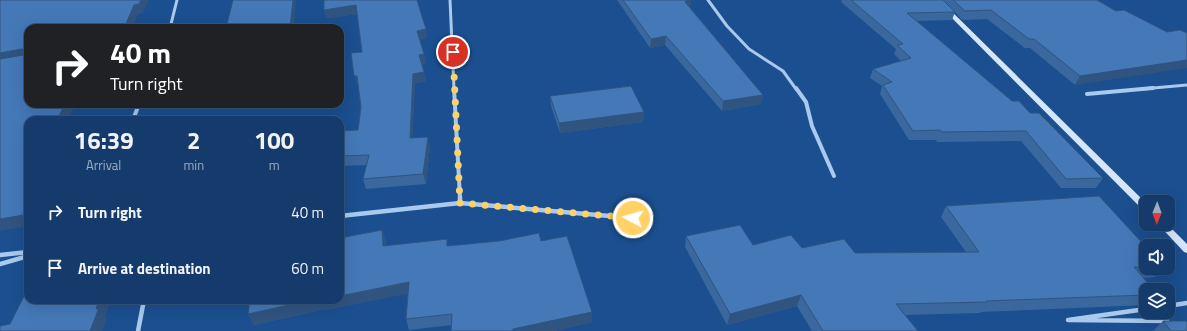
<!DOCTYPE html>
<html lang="en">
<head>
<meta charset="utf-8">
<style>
	:root { --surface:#143b6b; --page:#214673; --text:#f1f3f6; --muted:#9dadc1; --line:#33557e }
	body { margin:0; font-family:"Titillium Web",sans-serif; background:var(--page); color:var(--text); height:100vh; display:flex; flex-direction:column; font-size:15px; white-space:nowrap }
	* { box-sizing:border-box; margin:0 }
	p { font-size:13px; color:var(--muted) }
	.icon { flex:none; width:22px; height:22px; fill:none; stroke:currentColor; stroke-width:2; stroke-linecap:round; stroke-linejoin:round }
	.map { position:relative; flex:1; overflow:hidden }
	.details { position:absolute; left:24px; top:116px; width:320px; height:188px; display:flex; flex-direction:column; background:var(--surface); border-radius:12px; box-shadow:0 4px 16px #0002,0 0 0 1px var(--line) }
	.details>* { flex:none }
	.banner { position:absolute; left:24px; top:24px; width:320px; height:84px; border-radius:12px; box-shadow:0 4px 16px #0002,0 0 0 1px var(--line); background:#202124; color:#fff; overflow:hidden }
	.needle { width:26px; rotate:181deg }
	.controls { position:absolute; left:1139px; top:195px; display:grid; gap:8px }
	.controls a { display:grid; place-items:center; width:36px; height:36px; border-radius:8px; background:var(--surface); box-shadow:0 4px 16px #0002,0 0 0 1px var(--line); font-size:20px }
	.pin { position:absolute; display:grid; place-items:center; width:34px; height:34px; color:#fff; margin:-17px; border:2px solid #fff; border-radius:50%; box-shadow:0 1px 4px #0007 }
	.me { position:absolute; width:44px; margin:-22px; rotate:276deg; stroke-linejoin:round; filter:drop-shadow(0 0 3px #0008) }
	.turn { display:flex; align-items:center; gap:14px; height:84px; padding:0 20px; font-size:18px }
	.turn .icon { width:52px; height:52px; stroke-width:2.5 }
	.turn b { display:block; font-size:28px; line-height:34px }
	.eta { display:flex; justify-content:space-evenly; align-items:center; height:68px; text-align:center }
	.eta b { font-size:24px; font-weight:700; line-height:28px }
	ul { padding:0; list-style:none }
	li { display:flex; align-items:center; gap:12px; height:56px; padding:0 20px }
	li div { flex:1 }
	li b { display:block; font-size:15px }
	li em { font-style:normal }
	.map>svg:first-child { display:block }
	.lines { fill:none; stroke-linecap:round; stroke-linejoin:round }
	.street-far2 { stroke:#a9c9ee; stroke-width:3 }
	.street-far1 { stroke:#a9c9ee; stroke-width:4 }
	.street { stroke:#a9c9ee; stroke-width:4.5 }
	.secondary { fill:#d6e6fa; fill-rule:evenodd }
	.wall { fill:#3a679d }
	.shaded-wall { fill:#305480 }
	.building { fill:#4478b7; stroke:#305480 }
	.route { stroke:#ffd166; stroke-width:7; stroke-dasharray:0 12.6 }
</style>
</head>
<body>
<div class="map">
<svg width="1187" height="331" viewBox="0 0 1187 331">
	<rect width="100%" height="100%" fill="#1b4f8f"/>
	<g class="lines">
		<!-- street-far2 -->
		<path class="street-far2" d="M450,0l4,89
			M708,0l19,26 22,23 34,22 13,18
			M170,28l7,-28
			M1142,89l45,-4"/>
		<!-- street-far1 -->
		<path class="street-far1" d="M454,88l6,110
			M796,88l10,14 6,24 22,50
			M1087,94l66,-6
			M133,120l6,-16"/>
		<!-- street -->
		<path class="street" d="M460,197v6
			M340,216l120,-13 173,15
			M0,255l28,-3
			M0,264l28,-8
			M1168,306l19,-3
			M1146,309l-78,11 99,1
			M138,331l6,-31"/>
		<!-- secondary -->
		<path class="secondary" d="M934,0h6l206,203v8l-3,-1z
			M1158,224h9l20,20v9l-3,-1z"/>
	</g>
	<!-- wall -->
	<path class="wall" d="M324,0l103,38 -7,1 4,15 2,9 -4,1 4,17 -11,2 -3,55 18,8 -4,38 -60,5 -3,-10 4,-14 -27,1v-35l18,-1 3,-23 -3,-22h-1l5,-33 -5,-38 -30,4 -3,-8z
		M617,0h74v4l-2,2 74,89 -2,9 -39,7 -57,-66 -15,3z
		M842,0h255l19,11 8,-1 -49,75 -45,-37h-5l-38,-29 -25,1 -7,-8 -3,8 -35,1 95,80 18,12 73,65 -7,10h-35l-40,-47 -84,1 -1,-2h-27l-29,-46 2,-8 -12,-8 3,-9 28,-8 -7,-7 2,-5 -55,-47z
		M550,96l94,16 -1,10 -83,11 -9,-27z
		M946,206l200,41v21h16l-7,9 -12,1 3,12v15l-165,7 -1,1 -75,2 13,16h-106l-15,-25 -70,19 -42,-78 1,-11 67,9 102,8 111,-1 -25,-35z
		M382,230l4,11v4l63,1 92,-5 51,81 -38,9h-103l1,-6 -43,5 -3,-11 2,-26 -82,17 -1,-1 -71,16 -6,-11z
		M1163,321l24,10h-34z"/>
	<!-- shaded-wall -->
	<path class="shaded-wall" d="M141,0h8l-6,13 -5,1 -5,14h-19l20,-23z
		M293,0h3l-2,28h-4z
		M687,0h4v4l-7,6 1,-8z
		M356,5l3,9 -32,4 -3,-8z
		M426,29l1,9 -8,1 -2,-8z
		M666,36l-1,9 -15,3 1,-9z
		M22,49l5,9 -27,5v-10z
		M424,54l2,9 -5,1 -2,-9z
		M1187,60v8l-112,17 5,-9z
		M424,72l2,9 -11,2 -3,65 -2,-10 3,-64z
		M354,76h3l2,9h-2z
		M763,95l-2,9 -39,7 1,-10z
		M65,104h11l-8,16h-11z
		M644,112l-1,10 -83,11 -1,-10z
		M428,137l2,9 -4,38 -3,-10z
		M28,208v18l-28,5v-12z
		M382,230l4,11v15l-3,-10z
		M409,282l3,11 -86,17 -1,-1 -71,16 -6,-11 64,-14h28v-4z
		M801,295l-4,11 -70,19 3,-11z
		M99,300h12l-6,16 2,3 -5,12h-12l6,-22z
		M592,312v10l-38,9h-42l1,-2z"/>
	<!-- building -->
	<path class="building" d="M0,0h141l-2,4 -5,1 -9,21 -11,2h-86v76h37l-8,16h-29v88l-2,1 -3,6 -23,4v-160l23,-4 2,-3 -3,-3 -22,4z
		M233,0h60l-3,28h-64z
		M324,0h93l9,29 -9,2 7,23 -5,1 5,17 -11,2 -3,64 18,-1 -5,37 -60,5 6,-24 -29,1v-25l18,-1 3,-23 -4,-31h-3l-3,-23 11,-1 -6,-47 -32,5z
		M623,0h64l-2,2 78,93 -40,6 -57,-65 -15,3z
		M851,0h92l12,12 -48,1 105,88h7l11,12h9l64,65 -37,1 -40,-48 -85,1 -1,-2 -27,1 -30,-46 9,-3 -19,-13 38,-11 -14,-13 6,-1z
		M953,0h144l19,11 8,-1 43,22 13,-2 7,3v27l-107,16 -46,-37h-5l-38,-29 -26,1z
		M631,86l13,26 -85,11 -9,-27z
		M1099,196l47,51v20h-12l20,23h-8v5l-160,6 1,1 -91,2 22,27h-95l-22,-36 -71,19 -44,-78 54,-11 13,20 38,-10 11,13 42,-9 11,14 124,-1 -33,-46z
		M382,230l1,16 64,-7v7l52,-5 40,-8 2,8 26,-5 25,76 -79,17 -1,2h-61l1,-17 -46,5 3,-37 -69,14v-58z
		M28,288v12h71l-3,9 3,-1 -9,23h-90v-5l10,-2z
		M250,300h62l-64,14z
		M1163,321h24v10h-16z"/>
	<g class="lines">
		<!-- route -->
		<path class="route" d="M453,52l7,151 173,15"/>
	</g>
</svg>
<div class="controls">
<a><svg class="needle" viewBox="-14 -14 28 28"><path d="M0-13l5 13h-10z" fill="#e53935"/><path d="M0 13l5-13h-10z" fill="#9dadc1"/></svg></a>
<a><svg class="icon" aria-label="sound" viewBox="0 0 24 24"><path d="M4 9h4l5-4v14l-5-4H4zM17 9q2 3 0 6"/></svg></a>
<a><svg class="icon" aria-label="layers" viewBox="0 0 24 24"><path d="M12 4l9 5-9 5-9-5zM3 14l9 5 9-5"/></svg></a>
</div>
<div class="pin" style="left:453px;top:52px;background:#d93025"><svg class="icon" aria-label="arrive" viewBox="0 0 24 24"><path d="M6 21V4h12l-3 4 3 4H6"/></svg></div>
<svg class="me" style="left:633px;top:218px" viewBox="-20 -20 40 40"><circle r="17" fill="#ffd166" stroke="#fff" stroke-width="3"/><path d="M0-11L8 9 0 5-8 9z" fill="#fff"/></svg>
<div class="banner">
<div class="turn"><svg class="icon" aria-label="right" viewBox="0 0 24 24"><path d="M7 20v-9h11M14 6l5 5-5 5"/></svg><div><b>40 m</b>Turn right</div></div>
</div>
<section class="details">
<div class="eta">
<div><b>16:39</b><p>Arrival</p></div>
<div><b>2</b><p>min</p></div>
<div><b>100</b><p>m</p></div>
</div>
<ul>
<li><svg class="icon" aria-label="right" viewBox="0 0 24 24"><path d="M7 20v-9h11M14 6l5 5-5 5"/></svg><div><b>Turn right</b></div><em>40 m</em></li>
<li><svg class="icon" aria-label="arrive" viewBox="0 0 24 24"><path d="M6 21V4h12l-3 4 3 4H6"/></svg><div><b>Arrive at destination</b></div><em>60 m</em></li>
</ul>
</section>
</div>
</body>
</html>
